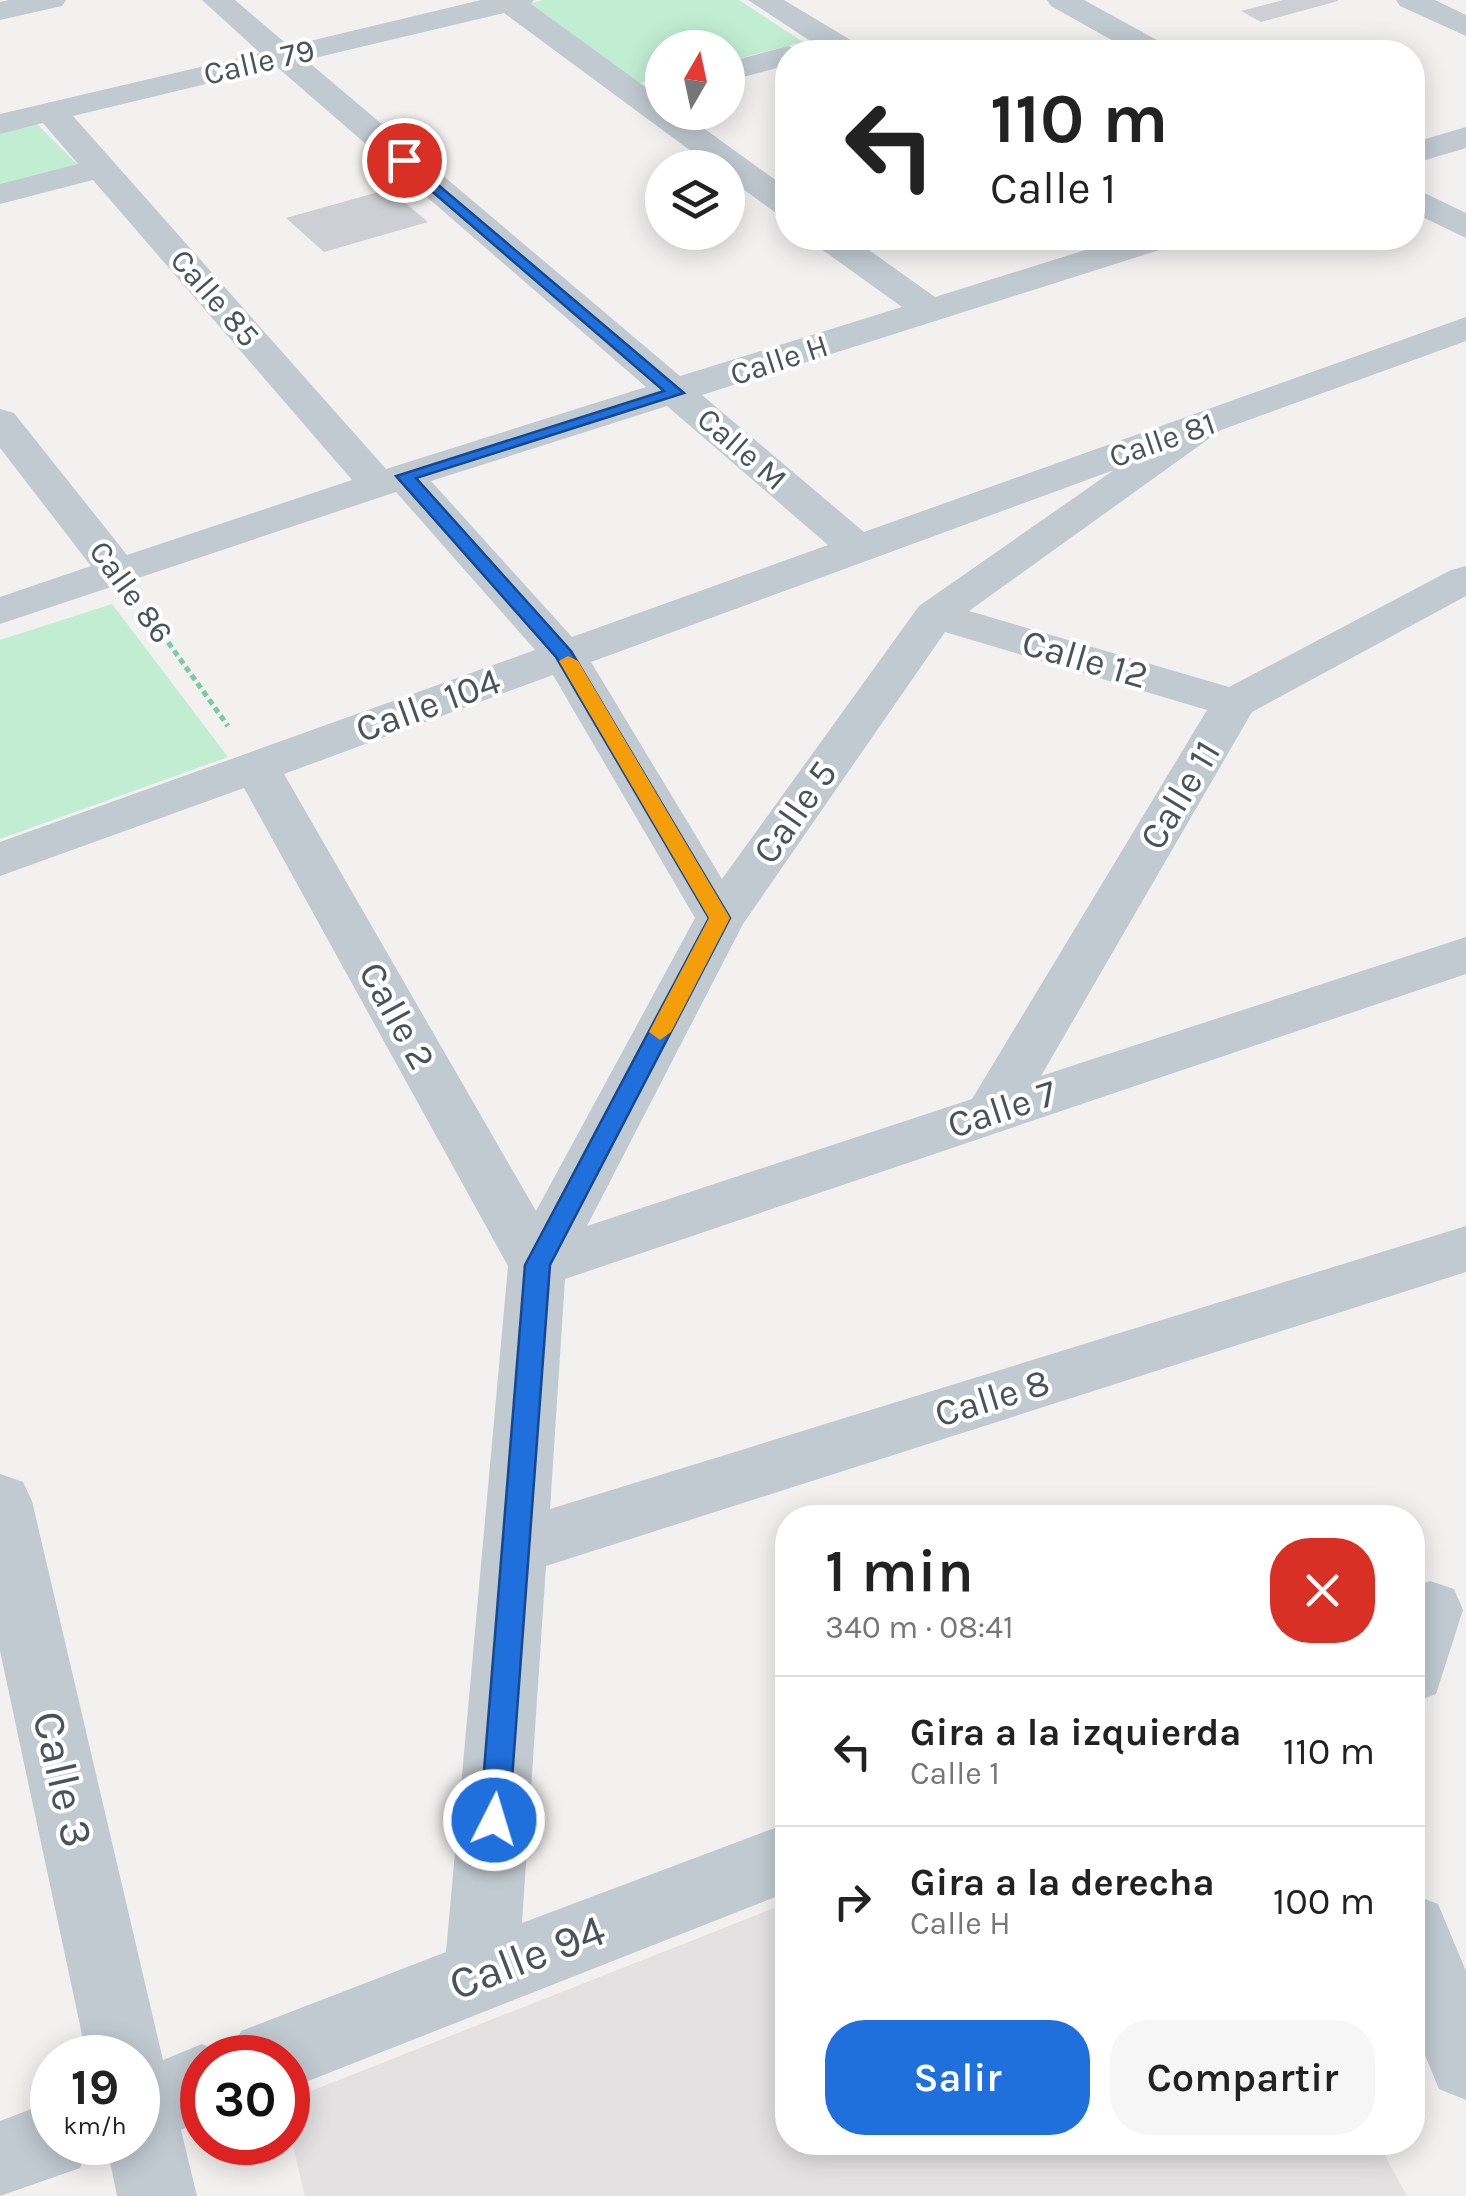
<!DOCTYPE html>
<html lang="es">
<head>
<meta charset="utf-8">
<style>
	:root { --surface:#fff; --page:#f6f6f6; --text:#222; --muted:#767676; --line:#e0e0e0; --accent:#1f6fdd }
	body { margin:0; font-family:Karla,sans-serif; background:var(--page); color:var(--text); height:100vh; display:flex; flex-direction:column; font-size:38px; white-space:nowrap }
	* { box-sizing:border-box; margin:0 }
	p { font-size:32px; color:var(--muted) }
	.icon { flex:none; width:55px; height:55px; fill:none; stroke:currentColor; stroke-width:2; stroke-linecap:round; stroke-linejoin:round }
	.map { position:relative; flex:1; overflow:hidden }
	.details { position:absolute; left:775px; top:1505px; width:650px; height:650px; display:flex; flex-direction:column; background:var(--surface); border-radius:40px; box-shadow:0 5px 25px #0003 }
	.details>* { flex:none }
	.top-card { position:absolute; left:775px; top:40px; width:650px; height:210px; border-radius:40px; box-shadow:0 5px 25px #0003; background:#fff; color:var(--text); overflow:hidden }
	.needle { width:65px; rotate:9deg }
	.tools { position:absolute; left:645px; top:30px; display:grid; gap:20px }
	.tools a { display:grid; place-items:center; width:100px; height:100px; border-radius:50%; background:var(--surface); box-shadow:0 5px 25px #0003; font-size:50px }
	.speed { position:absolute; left:30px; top:2035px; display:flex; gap:20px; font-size:50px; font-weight:700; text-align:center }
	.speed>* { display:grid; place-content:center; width:130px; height:130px; border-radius:50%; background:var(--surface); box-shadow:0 5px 25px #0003; line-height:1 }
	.speed small { font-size:25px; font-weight:400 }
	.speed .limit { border:15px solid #d22; background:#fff; color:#111 }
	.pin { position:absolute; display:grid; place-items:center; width:85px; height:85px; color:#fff; margin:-42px; border:5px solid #fff; border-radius:50%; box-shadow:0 2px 10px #0007 }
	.me { position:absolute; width:110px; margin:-55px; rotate:5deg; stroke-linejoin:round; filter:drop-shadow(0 0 8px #0008) }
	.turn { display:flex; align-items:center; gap:35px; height:210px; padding:0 50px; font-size:45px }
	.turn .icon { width:130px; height:130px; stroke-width:2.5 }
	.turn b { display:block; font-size:70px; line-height:85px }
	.round { display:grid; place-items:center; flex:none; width:105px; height:105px; border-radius:40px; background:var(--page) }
	.headline { display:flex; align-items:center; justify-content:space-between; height:170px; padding:0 50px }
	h1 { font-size:60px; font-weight:600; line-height:75px }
	.action { display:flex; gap:20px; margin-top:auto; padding:20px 50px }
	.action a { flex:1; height:115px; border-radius:40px; background:var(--accent); color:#fff; font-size:40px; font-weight:600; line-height:115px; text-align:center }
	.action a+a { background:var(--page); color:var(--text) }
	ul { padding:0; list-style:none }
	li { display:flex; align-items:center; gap:30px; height:150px; padding:0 50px; border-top:2px solid var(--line) }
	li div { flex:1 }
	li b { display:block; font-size:38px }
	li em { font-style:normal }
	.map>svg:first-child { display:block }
	.education { fill:#e3e1e2 }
	.green { fill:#c1eed3 }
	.building { fill:#cdcfd4 }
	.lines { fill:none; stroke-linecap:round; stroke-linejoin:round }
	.path { stroke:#7acba4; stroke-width:5; stroke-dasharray:6 4; stroke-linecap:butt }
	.minor { fill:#c1cad1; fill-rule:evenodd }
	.route { fill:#1f6fdd; stroke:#144890; stroke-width:2.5 }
	.slow { fill:#f59e0b }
	.labels { text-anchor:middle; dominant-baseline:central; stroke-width:8; stroke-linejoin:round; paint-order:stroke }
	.far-street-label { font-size:32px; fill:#49535d; stroke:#fff }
	.street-label { font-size:38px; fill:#49535d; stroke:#fff }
	.near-street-label { font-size:45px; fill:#49535d; stroke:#fff }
</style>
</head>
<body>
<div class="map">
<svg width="1466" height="2196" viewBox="0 0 1466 2196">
	<rect width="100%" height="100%" fill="#f3f0f0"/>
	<!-- education -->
	<path class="education" d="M787,1903l1,239 590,1 29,53h-1102l-17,-70v-26z"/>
	<!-- green -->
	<path class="green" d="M543,0h196l64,42 -75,19v-13h-66v29l-30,8 -108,-80z
		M32,119l48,48 -80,21v-61z
		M112,604l116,153 -228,82v-199z"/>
	<!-- building -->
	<path class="building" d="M1283,0h55v1l-77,21 -20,-11z
		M389,189l39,33 -104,30 -38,-34z"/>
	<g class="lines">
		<!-- path -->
		<path class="path" d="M145,610l83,116"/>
		<!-- minor -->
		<path class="minor" d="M9,0h57l-4,6 -62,14v-18z
			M202,0h33l54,46 192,-46h53l-3,4 131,95v13h19l107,77v27l-12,-3 -48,-35v-10h-14l-210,-155 -198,47 374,316 222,-69 -85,-61 -4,-8h39l83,59 189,-59h52l-4,8 -470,149 162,137 602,-215v24l-245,89 -252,181 260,76 222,-117 15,-4v30l-214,116 -211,364 425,-139v37l-901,305 -15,230 916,-283v46l-920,294 -24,357 266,-100v69l-500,197v-31h-86v63l-21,9 16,66h-80l-11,-54h32v-84h-51l-87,-407v-177l23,8 9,19 131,559 39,-16 28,13 11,-26 205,-79 62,-686 -264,-478 -244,88v-34l535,-192 -139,-158 -396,132v-27l91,-31 -91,-118v-39l14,4 113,142 225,-75 -259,-300 -93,24v-20l78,-20 -35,-41 -43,11v-20l260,-61zM277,67l369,320 -260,82 -313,-353zM667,406l161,139 -256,92 -141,-156zM1114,470l-195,136 -197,273 -131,-217zM945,632l262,78 -235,389 -385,127 156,-302zM553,675l142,243 -159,293 -252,-437z
			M748,0h36l75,45 5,7h-37z
			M1047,0h37l82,45 5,7h-38l-82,-46z
			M1396,0h39l31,15v21l-66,-30z
			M788,46l14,6h-14v13l-60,16v-19z
			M1466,127v21l-54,16v-21z
			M1412,187l54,26v25l-54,-26z
			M1430,1581l24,8 9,21 -27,84 -24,9v-116z
			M1412,1894l26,10 28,67v129l-27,-11 -27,-65z
			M52,2101v41h38l-10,26 -80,28v-75z"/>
	</g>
	<!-- route -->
	<path class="route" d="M404,156l280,237 -268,85 155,173 159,267 -180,347 -41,555 -4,9 -11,4 -10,-4 -4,-9 45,-555 184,-347 -153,-261 -160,-181 268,-85 -265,-228 -2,-3z"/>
	<!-- slow -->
	<path class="slow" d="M568,656l10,5 152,257 -59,114 -11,8 -11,-8 60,-114 -150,-257z"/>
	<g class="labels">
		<!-- far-street labels -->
		<g class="far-street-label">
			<text transform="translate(259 62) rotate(-13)">Calle 79</text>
			<text transform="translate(215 298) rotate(49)">Calle 85</text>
			<text transform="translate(779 360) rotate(-18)">Calle H</text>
			<text transform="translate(1162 440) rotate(-19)">Calle 81</text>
			<text transform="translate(742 449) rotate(41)">Calle M</text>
			<text transform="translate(131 592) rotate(54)">Calle 86</text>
		</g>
		<!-- street labels -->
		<g class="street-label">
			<text transform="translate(1085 659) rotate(16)">Calle 12</text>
			<text transform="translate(428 705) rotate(-20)">Calle 104</text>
			<text transform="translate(1180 795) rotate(-59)">Calle 11</text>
			<text transform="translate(795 812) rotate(-55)">Calle 5</text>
			<text transform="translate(397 1016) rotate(61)">Calle 2</text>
			<text transform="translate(1002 1109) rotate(-18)">Calle 7</text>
			<text transform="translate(992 1398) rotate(-17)">Calle 8</text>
		</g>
		<!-- near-street labels -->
		<g class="near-street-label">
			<text transform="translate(63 1779) rotate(77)">Calle 3</text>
			<text transform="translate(527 1957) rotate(-21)">Calle 94</text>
		</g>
	</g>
</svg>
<div class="tools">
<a><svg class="needle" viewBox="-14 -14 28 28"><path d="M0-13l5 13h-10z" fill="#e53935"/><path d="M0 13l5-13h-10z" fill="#767676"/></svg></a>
<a><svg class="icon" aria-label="layers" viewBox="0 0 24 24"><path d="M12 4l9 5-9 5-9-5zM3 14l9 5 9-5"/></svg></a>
</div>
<div class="speed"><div>19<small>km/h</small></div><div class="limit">30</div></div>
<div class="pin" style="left:404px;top:160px;background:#d93025"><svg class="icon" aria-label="arrive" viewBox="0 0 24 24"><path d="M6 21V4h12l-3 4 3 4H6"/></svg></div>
<svg class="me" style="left:494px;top:1820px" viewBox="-20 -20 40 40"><circle r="17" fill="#1f6fdd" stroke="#fff" stroke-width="3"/><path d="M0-11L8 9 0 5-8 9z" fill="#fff"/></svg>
<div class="top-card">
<div class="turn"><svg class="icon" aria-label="left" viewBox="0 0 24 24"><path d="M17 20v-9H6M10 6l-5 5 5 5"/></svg><div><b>110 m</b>Calle 1</div></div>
</div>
<section class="details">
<div class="headline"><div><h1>1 min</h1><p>340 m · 08:41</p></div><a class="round" style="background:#d93025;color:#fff"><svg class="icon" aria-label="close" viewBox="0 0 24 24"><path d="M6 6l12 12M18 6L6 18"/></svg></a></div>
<ul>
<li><svg class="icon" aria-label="left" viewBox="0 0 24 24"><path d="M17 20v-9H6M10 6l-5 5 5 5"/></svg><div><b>Gira a la izquierda</b><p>Calle 1</p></div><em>110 m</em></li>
<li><svg class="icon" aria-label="right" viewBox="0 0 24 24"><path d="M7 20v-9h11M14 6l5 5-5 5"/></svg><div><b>Gira a la derecha</b><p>Calle H</p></div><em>100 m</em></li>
</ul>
<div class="action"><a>Salir</a><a>Compartir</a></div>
</section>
</div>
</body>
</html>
